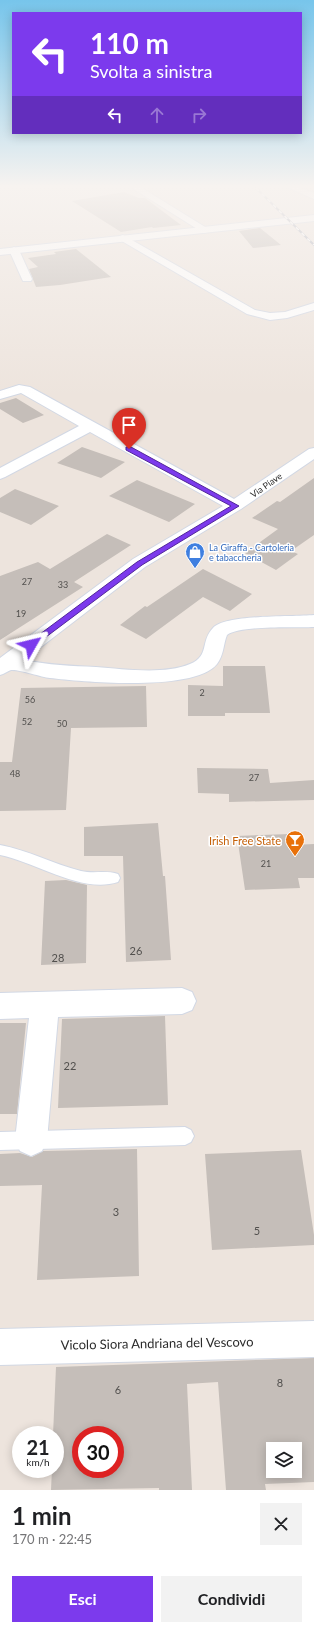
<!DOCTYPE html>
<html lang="it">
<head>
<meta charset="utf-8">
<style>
	:root { --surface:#fff; --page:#f2f2f2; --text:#202124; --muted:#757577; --accent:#7c3aed }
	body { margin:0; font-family:Lato,sans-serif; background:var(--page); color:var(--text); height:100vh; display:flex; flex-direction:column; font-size:15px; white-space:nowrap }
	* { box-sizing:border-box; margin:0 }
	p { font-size:13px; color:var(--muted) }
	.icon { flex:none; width:22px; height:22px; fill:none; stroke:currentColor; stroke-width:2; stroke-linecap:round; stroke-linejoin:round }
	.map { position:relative; height:1490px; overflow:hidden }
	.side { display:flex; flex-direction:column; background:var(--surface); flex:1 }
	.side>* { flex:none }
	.hud { position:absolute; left:12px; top:12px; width:290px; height:122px; border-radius:0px; box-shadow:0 2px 10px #0003; background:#7c3aed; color:#fff; overflow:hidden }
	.controls { position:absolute; left:266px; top:1442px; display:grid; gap:8px }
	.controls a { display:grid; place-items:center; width:36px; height:36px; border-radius:0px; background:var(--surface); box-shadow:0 2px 10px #0003; font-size:20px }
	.speed { position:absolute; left:12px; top:1426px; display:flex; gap:8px; font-size:20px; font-weight:700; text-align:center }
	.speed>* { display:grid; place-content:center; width:52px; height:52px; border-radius:50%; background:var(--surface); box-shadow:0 2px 10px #0003; line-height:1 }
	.speed small { font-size:10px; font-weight:400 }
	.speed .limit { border:6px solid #d22; background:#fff; color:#111 }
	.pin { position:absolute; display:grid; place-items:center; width:34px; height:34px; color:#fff; margin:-41px -17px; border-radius:50% 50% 50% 0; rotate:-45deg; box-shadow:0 0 4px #0007 }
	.pin .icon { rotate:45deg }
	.me { position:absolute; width:44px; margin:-22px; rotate:53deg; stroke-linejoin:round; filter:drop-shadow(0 0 3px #0008) }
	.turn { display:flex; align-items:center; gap:14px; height:84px; padding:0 12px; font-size:18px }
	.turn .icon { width:52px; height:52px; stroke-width:2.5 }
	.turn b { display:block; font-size:28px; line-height:34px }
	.lanes { display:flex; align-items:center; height:38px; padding:0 12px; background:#0003; justify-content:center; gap:20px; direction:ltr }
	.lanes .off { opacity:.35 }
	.round { display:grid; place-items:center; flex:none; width:42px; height:42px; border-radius:0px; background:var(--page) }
	.head { display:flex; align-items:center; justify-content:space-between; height:68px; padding:0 12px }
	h1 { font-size:24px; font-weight:700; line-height:30px }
	.primary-button { display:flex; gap:8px; margin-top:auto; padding:8px 12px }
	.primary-button a { flex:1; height:46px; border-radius:0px; background:var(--accent); color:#fff; font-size:16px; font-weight:700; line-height:46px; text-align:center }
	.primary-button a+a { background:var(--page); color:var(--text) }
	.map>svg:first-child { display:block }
	.building { fill:#c5beb9; fill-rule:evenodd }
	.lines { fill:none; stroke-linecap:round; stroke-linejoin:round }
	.service-casing { stroke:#d2d8e4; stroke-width:2 }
	.minor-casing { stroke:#d2d8e4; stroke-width:2 }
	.tertiary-casing { stroke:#d2d8e4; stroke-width:2 }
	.service { fill:#fff; fill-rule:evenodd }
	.minor { fill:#fff; fill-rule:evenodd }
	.tertiary { fill:#fff; fill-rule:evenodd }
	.rail-casing { stroke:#9fa5b5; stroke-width:2 }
	.rail { stroke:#fff; stroke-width:1.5; stroke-dasharray:4; stroke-linecap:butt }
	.route { fill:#7c3aed; stroke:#51269a }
	.labels { text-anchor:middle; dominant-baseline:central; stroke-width:3; stroke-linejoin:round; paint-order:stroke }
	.far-street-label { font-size:9px; fill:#2b2b2b; stroke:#fff }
	.far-shop-label { font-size:9px; fill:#366cbe; stroke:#fff; text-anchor:start }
	.number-label { font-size:9px; fill:#52504e }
	.food-label { font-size:11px; fill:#c56008; stroke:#fff; text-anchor:end }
	.near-number-label { font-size:11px; fill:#52504e }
	.near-street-label { font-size:13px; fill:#2b2b2b; stroke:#fff }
</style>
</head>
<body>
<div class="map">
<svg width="314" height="1490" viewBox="0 0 314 1490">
	<rect width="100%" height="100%" fill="#ede4dd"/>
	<!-- building -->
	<path class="building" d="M124,192l15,6h6l36,27 -28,3 -1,-1 -31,5 -49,-31z
		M260,228l21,17 -28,3 -14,-17z
		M76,249l35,28 -51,8 -24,2 -7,-18 9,-2 -10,-9 28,-4 -2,-2z
		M16,398l28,17 -21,8 -23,-14v-6z
		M82,447l43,15 -24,16 -44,-15z
		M314,478v57l-23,16 7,3 -22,16 -31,-17 33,-24 -26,-11 25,-17 3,1z
		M137,480l58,24 -26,18 -60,-26z
		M15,489l44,17 -28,19 -31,-13v-14z
		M107,534l24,11 -57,37 9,5 -83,53v-64l38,-14 12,7z
		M203,569l49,25 -22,17 -27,-14 -57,42 -26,-14 25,-19 2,1z
		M223,666h42l5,47h-45v3h-37v-31l35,1z
		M146,686l1,41 -76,1 -5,82 -66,1v-49h12l9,-74z
		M197,768l71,1 2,14 44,-3v20l-85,2v-8l-31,-1z
		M158,823l5,53h2l6,84 -45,2 -3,-106h-39v-29z
		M290,834l2,11 22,-1v34h-16l2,10 -55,2 -8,-54z
		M66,880l21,5 -1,78 -45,2 4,-84z
		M165,1016l3,89 -110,3 4,-89z
		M0,1023h26l-9,91h-17z
		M137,1149l2,127 -102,4 5,-95 -42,1v-32l20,-1 12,4 11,-6z
		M301,1150l13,85v10l-102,5 -7,-96z
		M314,1358v124l-49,2 1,6h-40l-8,-108 -31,2 5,106h-33v-2l-108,2 1,-21h3v-34h-2l3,-68zM81,1435h34v34h-34zM273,1449h22v22h-22z"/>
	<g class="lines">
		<!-- service casing -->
		<g class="service-casing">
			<path id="service" d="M0,845c28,5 53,19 81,26 12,3 25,-1 37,3l2,4 -2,4c-37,12 -82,-20 -118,-27z
				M185,1127l6,3 3,6 -3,6 -6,3 -185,5v-18z"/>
		</g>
		<!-- minor casing -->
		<g class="minor-casing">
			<path id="minor" d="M132,188h10l68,42 -5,3 -3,-1z
				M289,188h11l14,5v6z
				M123,235l132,75 15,3 15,-1 29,-9v7l-27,8 -17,2 -23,-6 -127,-74 -2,-2 2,-2z
				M14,247l5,3 13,29 -1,2h-8l-1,-2 -13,-29z
				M19,385l11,2 204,112 75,-50 5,-1v11l-73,50 -96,58 -121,93c24,5 48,6 72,7 28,2 68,8 94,-3 20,-8 10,-23 23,-36 12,-14 81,-11 101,-13v12c-19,1 -74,-2 -87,8 -4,10 -3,20 -10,29 -22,28 -133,18 -167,14 -9,-1 -31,-9 -39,-8 -3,1 -7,4 -11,5v-17l133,-99 90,-53 -133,-74 -85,45 -5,2v-11l79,-42 -58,-33 -21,6v-8z
				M182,988l10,4 4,9 -4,9 -10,4 -124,3 -11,123 -5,11 -11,5 -11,-5 -5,-11 14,-122 -29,1v-26z
				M314,1321v36l-314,8v-36z"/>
		</g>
		<!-- tertiary casing -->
		<g class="tertiary-casing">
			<path id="tertiary" d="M314,215v6l-314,34v-6z"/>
		</g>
		<!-- service -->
		<use href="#service" class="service"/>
		<!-- minor -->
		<use href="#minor" class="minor"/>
		<!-- tertiary -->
		<use href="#tertiary" class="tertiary"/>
		<!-- rail casing -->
		<g class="rail-casing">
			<path id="rail" d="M256,188l58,57"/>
		</g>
		<!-- rail -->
		<use href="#rail" class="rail"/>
	</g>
	<!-- sky -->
	<linearGradient id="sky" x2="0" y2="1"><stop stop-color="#77c5eb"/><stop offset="0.47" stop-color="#f7f3f0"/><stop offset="1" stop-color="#f7f3f0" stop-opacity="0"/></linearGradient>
	<rect width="314" height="396" fill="url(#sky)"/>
	<!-- route -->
	<path class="route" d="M126,447h5l108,59 -97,59 -108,81h-6v-3l109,-81 94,-56 -105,-56z"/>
	<!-- icons -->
	<defs>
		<g id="shop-pin" transform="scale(1)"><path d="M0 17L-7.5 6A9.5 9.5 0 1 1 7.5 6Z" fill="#3f7fe0" stroke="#fff"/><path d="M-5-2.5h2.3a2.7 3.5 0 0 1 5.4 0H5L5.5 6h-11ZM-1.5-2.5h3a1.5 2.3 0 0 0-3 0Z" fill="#fff"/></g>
		<g id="bar-pin" transform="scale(1)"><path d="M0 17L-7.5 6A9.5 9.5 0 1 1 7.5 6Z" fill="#e8710a" stroke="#fff"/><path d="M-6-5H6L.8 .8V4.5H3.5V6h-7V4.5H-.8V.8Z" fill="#fff"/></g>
	</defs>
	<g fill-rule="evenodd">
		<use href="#shop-pin" x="195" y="552"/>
		<use href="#bar-pin" x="295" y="840"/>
	</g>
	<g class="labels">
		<!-- far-street labels -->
		<g class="far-street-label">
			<text transform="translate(266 485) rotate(-35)">Via Piave</text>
		</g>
		<!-- far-shop labels -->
		<g class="far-shop-label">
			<text x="209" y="547">La Giraffa - Cartoleria<tspan x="209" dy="10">e tabaccheria</tspan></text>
		</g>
		<!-- number labels -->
		<g class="number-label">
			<text x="27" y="581">27</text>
			<text x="63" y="584">33</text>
			<text x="21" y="613">19</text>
			<text x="202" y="692">2</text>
			<text x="30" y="699">56</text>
			<text x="27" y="721">52</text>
			<text x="62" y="723">50</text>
			<text x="15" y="773">48</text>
			<text x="254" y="777">27</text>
			<text x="266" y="863">21</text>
		</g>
		<!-- food labels -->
		<g class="food-label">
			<text x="281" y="840">Irish Free State</text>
		</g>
		<!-- near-number labels -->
		<g class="near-number-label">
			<text x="136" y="950">26</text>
			<text x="58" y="957">28</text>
			<text x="70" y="1065">22</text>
			<text x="116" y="1211">3</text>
			<text x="257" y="1230">5</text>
			<text x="280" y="1382">8</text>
			<text x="118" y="1389">6</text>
		</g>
		<!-- near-street labels -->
		<g class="near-street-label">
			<text transform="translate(157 1343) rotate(-1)">Vicolo Siora Andriana del Vescovo</text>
		</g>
	</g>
</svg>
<div class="controls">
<a><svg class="icon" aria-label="layers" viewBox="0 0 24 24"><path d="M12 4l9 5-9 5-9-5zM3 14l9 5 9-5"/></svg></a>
</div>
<div class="speed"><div>21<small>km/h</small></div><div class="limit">30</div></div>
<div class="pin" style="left:129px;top:449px;background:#d93025"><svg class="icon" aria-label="arrive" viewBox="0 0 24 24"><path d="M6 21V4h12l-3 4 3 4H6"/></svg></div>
<svg class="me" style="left:31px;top:645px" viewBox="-20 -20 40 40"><path d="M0-17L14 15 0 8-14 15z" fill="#7c3aed" stroke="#fff" stroke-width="4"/></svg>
<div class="hud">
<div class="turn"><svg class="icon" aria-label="left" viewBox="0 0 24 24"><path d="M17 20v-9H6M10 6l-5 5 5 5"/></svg><div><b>110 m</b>Svolta a sinistra</div></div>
<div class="lanes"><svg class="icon" aria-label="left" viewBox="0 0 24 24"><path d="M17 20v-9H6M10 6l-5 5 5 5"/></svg><svg class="icon off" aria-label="ahead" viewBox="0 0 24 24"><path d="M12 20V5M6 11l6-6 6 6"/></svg><svg class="icon off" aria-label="right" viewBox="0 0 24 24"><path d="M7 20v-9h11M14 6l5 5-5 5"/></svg></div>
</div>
</div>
<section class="side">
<div class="head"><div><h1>1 min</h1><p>170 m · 22:45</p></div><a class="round"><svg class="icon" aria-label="close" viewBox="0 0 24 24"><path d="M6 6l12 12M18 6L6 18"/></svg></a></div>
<div class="primary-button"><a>Esci</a><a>Condividi</a></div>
</section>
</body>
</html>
